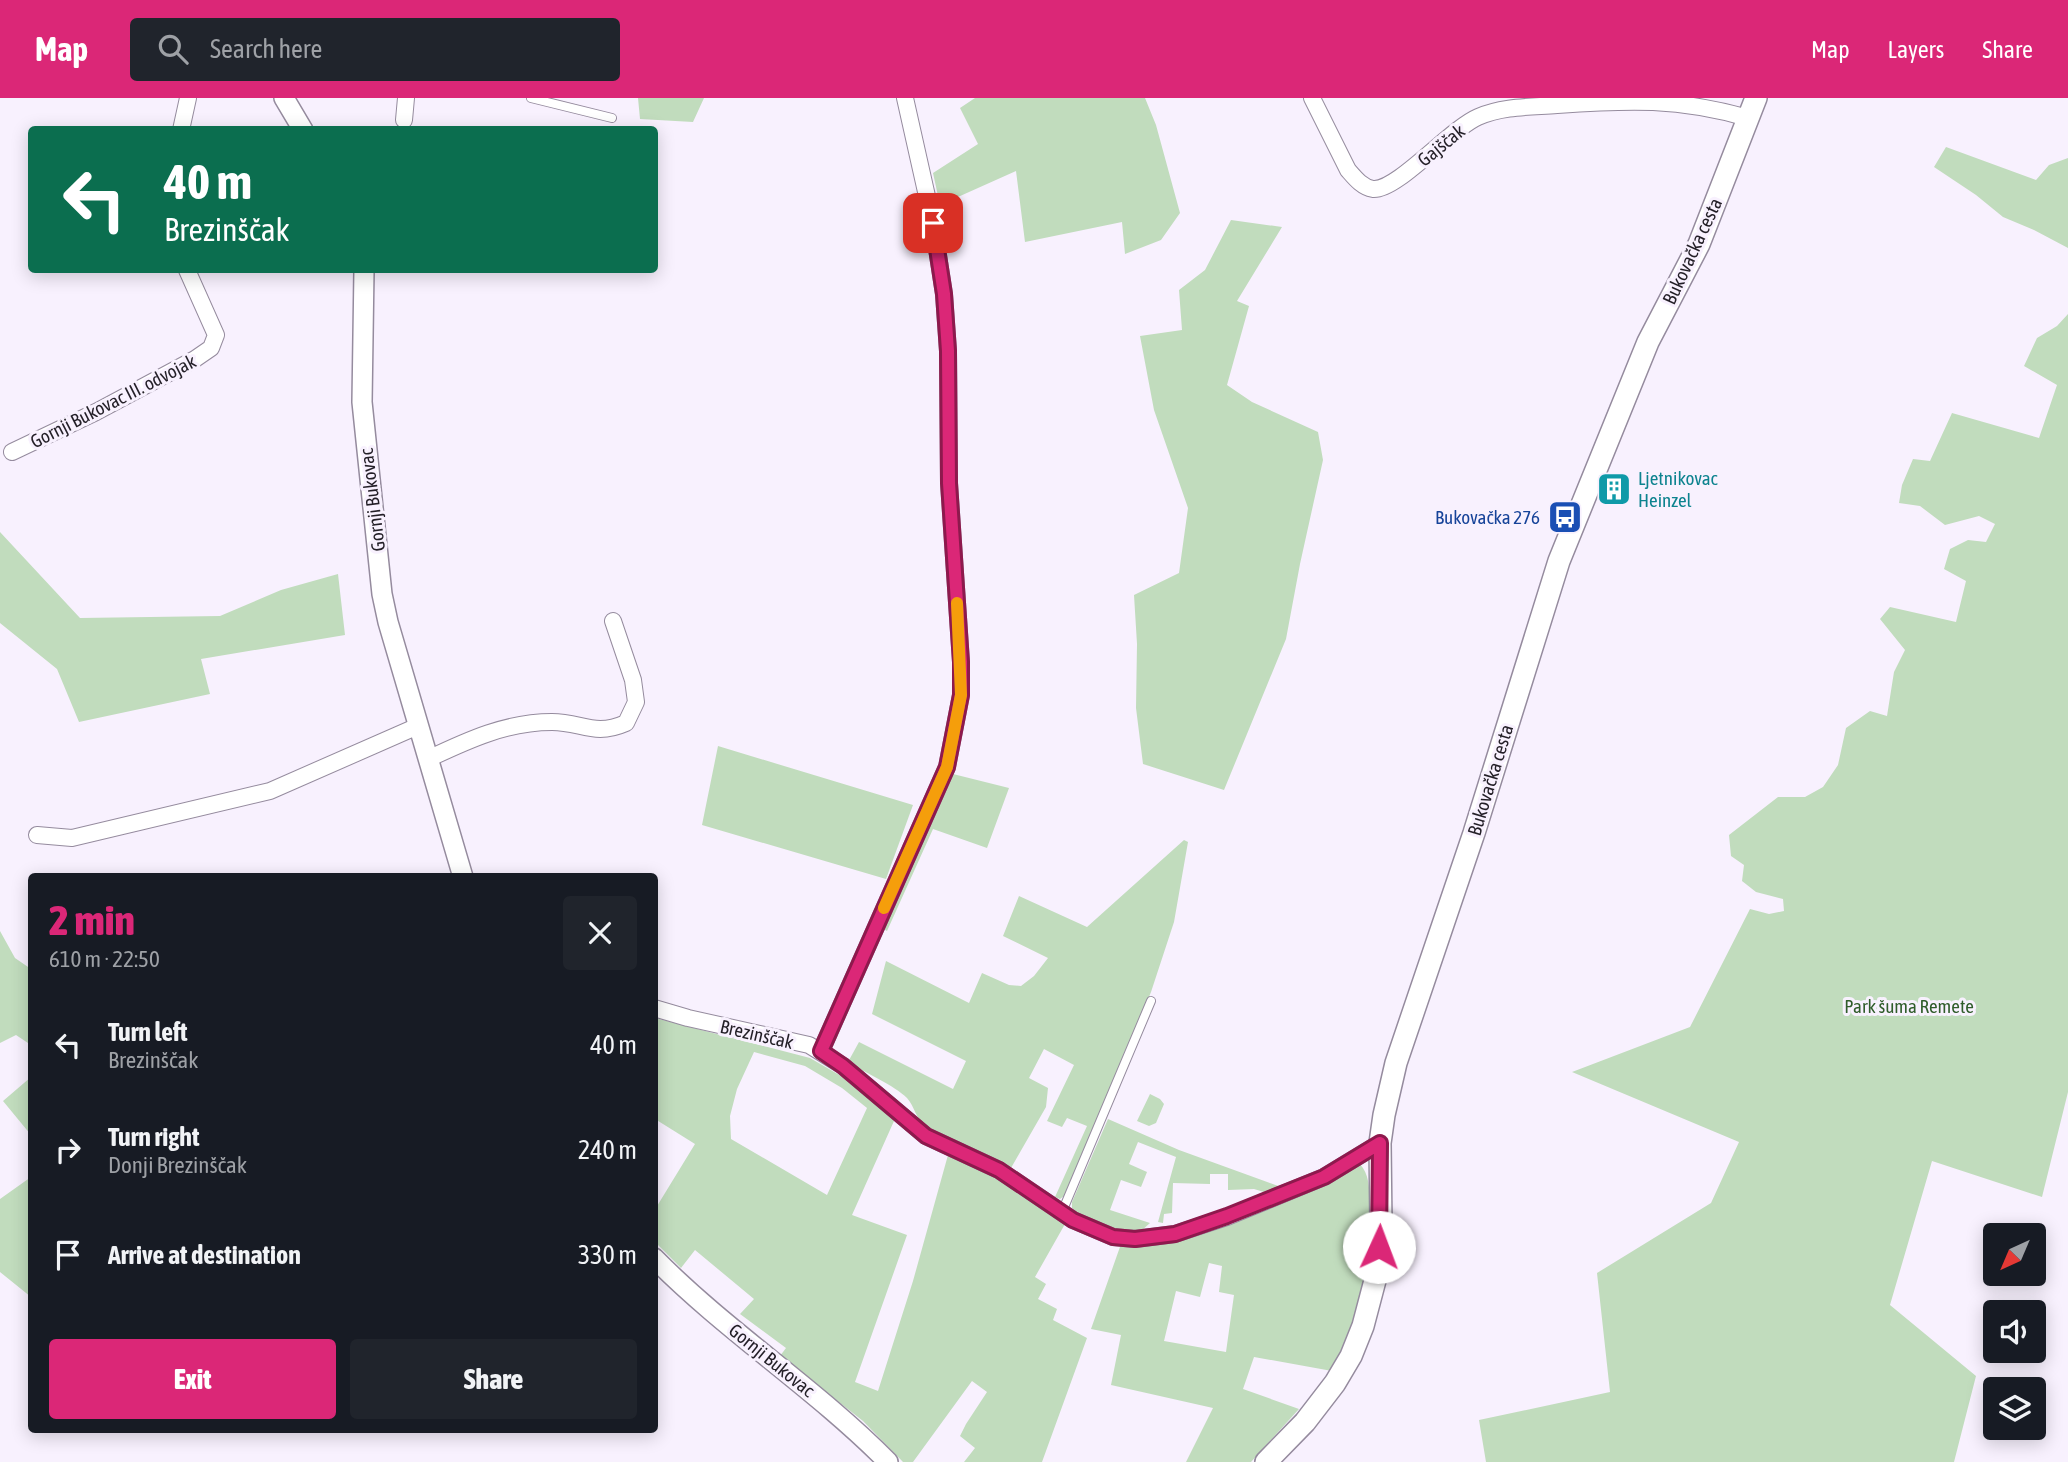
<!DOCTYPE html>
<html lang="en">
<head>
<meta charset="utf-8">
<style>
	:root { --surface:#171b24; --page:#20242c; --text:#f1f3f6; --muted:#9ea1a6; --accent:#db2777 }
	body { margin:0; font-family:"Asap Condensed",sans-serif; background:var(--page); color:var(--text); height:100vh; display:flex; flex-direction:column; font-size:26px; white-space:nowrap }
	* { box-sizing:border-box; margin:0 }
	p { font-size:23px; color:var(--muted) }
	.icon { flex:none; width:38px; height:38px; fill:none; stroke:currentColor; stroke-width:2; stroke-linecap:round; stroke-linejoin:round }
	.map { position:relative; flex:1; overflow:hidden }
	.drawer { position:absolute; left:28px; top:775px; width:630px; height:560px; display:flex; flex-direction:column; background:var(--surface); border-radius:7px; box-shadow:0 4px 18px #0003 }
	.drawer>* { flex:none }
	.top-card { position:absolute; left:28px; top:28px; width:630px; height:147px; border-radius:7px; box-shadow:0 4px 18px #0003; background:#0b6e4f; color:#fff; overflow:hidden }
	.needle { width:46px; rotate:224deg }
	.buttons { position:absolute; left:1983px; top:1125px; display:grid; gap:14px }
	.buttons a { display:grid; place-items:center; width:63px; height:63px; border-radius:7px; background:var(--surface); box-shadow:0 4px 18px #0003; font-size:35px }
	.pin { position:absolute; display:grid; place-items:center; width:60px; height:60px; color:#fff; margin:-30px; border-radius:14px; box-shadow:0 4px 10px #0006 }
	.me { position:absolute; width:77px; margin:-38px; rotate:2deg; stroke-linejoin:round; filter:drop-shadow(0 0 5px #0008) }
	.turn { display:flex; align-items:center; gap:24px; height:147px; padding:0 21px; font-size:32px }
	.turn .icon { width:91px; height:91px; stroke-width:2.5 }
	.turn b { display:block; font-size:49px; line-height:60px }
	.round { display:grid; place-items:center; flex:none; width:74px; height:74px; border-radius:7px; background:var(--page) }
	.head { display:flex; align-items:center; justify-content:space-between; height:119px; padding:0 21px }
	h1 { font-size:42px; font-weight:800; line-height:52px; color:var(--accent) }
	.primary-button { display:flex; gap:14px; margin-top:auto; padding:14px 21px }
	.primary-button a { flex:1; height:80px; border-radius:7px; background:var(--accent); color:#fff; font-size:28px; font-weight:800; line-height:80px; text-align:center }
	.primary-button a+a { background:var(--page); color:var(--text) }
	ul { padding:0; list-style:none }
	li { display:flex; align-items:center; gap:21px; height:105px; padding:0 21px }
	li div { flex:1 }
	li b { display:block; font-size:26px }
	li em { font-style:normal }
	header { display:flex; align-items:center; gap:42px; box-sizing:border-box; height:98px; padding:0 35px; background:var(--accent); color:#fff }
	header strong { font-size:33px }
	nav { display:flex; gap:38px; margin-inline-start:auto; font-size:24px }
	.search { width:490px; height:63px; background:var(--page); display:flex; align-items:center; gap:18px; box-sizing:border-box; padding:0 24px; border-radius:7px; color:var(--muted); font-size:26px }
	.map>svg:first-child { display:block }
	.green { fill:#c1dcbd; fill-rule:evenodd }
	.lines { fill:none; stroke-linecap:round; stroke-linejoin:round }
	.service-casing { stroke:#958b9e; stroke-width:10 }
	.minor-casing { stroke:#958b9e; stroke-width:18 }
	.tertiary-casing { stroke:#958b9e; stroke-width:22 }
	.secondary-casing { stroke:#958b9e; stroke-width:24 }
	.service { stroke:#fff; stroke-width:8 }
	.minor { stroke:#fff; stroke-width:16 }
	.tertiary { stroke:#fff; stroke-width:19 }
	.secondary { stroke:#fff; stroke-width:21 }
	.route-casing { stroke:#8e194d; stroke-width:18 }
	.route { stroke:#db2777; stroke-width:12 }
	.slow { stroke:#f59e0b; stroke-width:12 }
	.labels { text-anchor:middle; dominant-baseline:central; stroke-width:6; stroke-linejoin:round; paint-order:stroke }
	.street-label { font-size:19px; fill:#231f27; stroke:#f8f1fe }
	.culture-label { font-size:19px; fill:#0d838f; stroke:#f8f1fe; text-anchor:start }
	.transit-label { font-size:19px; fill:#164399; stroke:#f8f1fe; text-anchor:end }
	.park-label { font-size:19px; fill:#305d2b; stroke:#f8f1fe }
</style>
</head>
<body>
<header>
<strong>Map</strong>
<div class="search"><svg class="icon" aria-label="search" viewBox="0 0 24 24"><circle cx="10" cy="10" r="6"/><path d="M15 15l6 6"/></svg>Search here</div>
<nav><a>Map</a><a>Layers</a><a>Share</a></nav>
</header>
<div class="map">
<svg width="2068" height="1364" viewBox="0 0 2068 1364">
	<rect width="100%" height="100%" fill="#f8f1fe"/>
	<!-- green -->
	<path class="green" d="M638,0h66l-11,24 -53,-3z
		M975,0h170l11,27 24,88 -19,27 -36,14 -3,-32 -97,20 -9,-71 -76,34 -7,-32 45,-29 -18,-36z
		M1946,49l90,33 13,-15 19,-7v90l-34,-18 -31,-13 -27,-22 -42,-28z
		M1231,122l51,7 -45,74 12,5 -22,79 25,17 66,30 5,28 -23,104 -14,75 -62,151 -81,-26 -7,-56 1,-64 -3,-49 45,-22 9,-65 -34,-98 -14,-74 42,-6 -3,-40 26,-20z
		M2068,216v778l-26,105 -110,-36 -42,144 86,71 -22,86h-468l-7,-42 131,-28 -13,-119 114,-70 28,-61 -167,-70 118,-45 60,-118 19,5 15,-3 -1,-12 -27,-7 -14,-11 2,-16 -13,-9 -2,-21 49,-38h27l18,-10 15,-22 8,-37 24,-17 17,5 7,-44 11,-22 -25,-31 10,-12 66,15 10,-41 -22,-12 6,-20 18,-9 18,2 9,-18 -16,-8 -34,9 -25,-19 -21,-3 3,-18 11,-26 17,2 22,-48 87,25 18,-53 -33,-19 13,-28 20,-12z
		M0,434l80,86 140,-2 61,-26 57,-16 7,61 -144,24 9,35 -131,28 -22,-53 -57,-46z
		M718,648l195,59 -27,74 -184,-54z
		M953,676l56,14 -22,60 -54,-19 -46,102 -5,-3z
		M1184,742l4,2 -14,80 -23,70 -87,204 -4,3 -5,-2 32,-71 -20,-8 -5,9 -15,-6 27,-56 -30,-16 -15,29 19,10 -2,19 -35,61 -85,-42c-11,-8 -11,-19 -19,-28 -13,-13 -42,-25 -59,-36l11,-20 94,47 13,-28 -94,-47 14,-53 83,42 13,-30 27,12 12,1 13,-10 14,-18 -45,-22 16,-40 68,31z
		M0,833l15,27 16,11v76l-15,-10 -16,8z
		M655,920l155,40 38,22 46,41 -42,94 55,20 -52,147 23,9 35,-110 35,-126 44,18 73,51 -30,53 11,7 -8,15 19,10 -4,11 34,18 -45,124h-78l11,-14 -15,-12 6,-12 21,-32 -15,-11 -59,81h-10l-40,-41 -83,-65 6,-8 -46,-34 14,-15 -59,-49 -14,18 -26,-26 -1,-31 41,-67 -40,-25zM754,954l51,14 37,22 25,20 -40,87 -96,-56 -1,-23 7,-27z
		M31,979v58l-28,-34z
		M1150,996l10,5 4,5 -8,19 -7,3 -12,-5z
		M1108,1021l71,31 102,37 -17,5 -10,-3 -26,1v-16h-18v10l-37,-1 -1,30 -8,1 -1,9 -5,-1 18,-65 -38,-15 -9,22 18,8 -6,15 -20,-7 -11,30 40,13 -9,8c-23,0 -52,-5 -69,-23v-6z
		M1360,1066c9,10 9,23 10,35 4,59 -8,121 -38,172l-78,-14 -11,32 56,20 -48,53h-65l27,-54 -102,-23 10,-50 -30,-6 30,-85 41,-1zM1209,1165l13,3 -3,26 15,3 -8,57 -62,-11 12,-50 24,6z
		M31,1079v120l-31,-25v-73z"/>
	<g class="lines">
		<!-- service casing -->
		<g class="service-casing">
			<path id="service" d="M531,0l81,20
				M1062,1114l89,-211"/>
		</g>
		<!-- minor casing -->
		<g class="minor-casing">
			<path id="minor" d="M1312,0l36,72c7,8 14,17 25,19 24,2 77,-60 105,-72 25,-11 53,-10 79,-12 72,-5 121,-7 191,13
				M404,22l2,-22
				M181,32l7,-32
				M12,354l84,-40 99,-53 16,-11 5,-13 -29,-65
				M428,661c40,-19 79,-37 124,-37 30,0 42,15 74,1l10,-21 -3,-22 -20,-59
				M37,737l35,3 198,-47 148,-65
				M654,910l34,10 121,27 34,21 83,70 73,34 74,50 40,17 22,2 40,-5 52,-17 97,-40 56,-34
				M821,953l126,-284 14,-72v-33l-12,-179 -1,-132 -4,-57 -11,-71 -28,-125"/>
		</g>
		<!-- tertiary casing -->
		<g class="tertiary-casing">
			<path id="tertiary" d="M284,0l19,32
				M364,172l-2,132 20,192 6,28 75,255
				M654,1160c73,74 161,130 234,204"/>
		</g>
		<!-- secondary casing -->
		<g class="secondary-casing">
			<path id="secondary" d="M1266,1364l39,-40 30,-39 16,-27 12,-30 15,-57 3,-44 -1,-82 4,-28 12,-52 78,-230 85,-272 89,-219 51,-98 57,-146"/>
		</g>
		<!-- service -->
		<use href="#service" class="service"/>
		<!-- minor -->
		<use href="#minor" class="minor"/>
		<!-- tertiary -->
		<use href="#tertiary" class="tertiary"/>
		<!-- secondary -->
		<use href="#secondary" class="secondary"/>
	</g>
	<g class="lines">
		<!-- route casing -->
		<g class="route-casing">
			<path id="route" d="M933,125l11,71 4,57 1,132 12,179v33l-14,72 -126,284 22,15 83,70 73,34 74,50 40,17 22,2 40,-5 52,-18 97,-39 56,-34 -1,104"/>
		</g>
		<!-- route -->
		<use href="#route" class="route"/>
		<!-- slow -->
		<path class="slow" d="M884,810l63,-141 14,-72 -4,-92"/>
	</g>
	<!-- icons -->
	<defs>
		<g id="building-square" transform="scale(1.75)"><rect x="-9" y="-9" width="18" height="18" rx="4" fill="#0f9aa8" stroke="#f8f1fe"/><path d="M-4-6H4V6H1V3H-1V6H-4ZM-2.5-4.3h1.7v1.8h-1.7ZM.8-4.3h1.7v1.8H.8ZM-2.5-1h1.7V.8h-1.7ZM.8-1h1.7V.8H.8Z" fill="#fff"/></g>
		<g id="bus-square" transform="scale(1.75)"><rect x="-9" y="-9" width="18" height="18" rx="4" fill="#1a4fb4" stroke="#f8f1fe"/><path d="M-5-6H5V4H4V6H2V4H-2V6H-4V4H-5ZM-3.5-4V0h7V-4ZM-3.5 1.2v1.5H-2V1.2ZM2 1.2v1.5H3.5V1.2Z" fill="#fff"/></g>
	</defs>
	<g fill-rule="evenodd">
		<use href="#building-square" x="1614" y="391"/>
		<use href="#bus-square" x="1565" y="419"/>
	</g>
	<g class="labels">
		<!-- street labels -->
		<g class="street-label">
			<text transform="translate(1441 47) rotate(-39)">Gajščak</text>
			<text transform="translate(1692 153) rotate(-65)">Bukovačka cesta</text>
			<text transform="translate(113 303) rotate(-27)">Gornji Bukovac III. odvojak</text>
			<text transform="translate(372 402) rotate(-97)">Gornji Bukovac</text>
			<text transform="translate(1490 682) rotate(-73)">Bukovačka cesta</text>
			<text transform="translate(757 936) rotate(13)">Brezinščak</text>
			<text transform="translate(772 1262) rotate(39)">Gornji Bukovac</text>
		</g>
		<!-- culture labels -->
		<g class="culture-label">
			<text x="1638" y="380">Ljetnikovac<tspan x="1638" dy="22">Heinzel</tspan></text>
		</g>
		<!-- transit labels -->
		<g class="transit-label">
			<text x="1540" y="419">Bukovačka 276</text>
		</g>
		<!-- park labels -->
		<g class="park-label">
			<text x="1909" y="908">Park šuma Remete</text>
		</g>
	</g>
</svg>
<div class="buttons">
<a><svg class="needle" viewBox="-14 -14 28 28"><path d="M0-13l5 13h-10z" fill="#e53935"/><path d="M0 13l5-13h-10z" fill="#9ea1a6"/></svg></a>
<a><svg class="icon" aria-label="sound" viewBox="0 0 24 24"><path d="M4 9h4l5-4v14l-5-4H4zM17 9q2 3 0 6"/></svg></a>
<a><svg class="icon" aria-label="layers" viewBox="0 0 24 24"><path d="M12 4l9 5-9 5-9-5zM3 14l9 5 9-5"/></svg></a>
</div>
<div class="pin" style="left:933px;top:125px;background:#d93025"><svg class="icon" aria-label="arrive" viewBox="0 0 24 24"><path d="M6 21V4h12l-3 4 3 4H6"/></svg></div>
<svg class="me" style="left:1379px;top:1149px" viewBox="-20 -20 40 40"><circle r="19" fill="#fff"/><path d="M0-13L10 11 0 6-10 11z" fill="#db2777"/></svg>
<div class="top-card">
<div class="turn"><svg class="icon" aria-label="left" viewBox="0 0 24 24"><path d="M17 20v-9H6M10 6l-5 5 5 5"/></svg><div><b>40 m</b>Brezinščak</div></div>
</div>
<section class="drawer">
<div class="head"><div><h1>2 min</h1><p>610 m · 22:50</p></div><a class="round"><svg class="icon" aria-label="close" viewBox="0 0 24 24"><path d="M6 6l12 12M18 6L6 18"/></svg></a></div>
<ul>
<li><svg class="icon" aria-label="left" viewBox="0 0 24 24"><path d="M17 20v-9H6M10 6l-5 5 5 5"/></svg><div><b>Turn left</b><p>Brezinščak</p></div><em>40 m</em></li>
<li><svg class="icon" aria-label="right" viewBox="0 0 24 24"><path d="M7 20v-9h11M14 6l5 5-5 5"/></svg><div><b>Turn right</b><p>Donji Brezinščak</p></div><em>240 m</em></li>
<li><svg class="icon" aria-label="arrive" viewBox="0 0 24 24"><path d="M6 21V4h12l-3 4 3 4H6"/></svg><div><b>Arrive at destination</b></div><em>330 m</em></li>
</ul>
<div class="primary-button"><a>Exit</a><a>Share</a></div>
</section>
</div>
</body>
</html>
